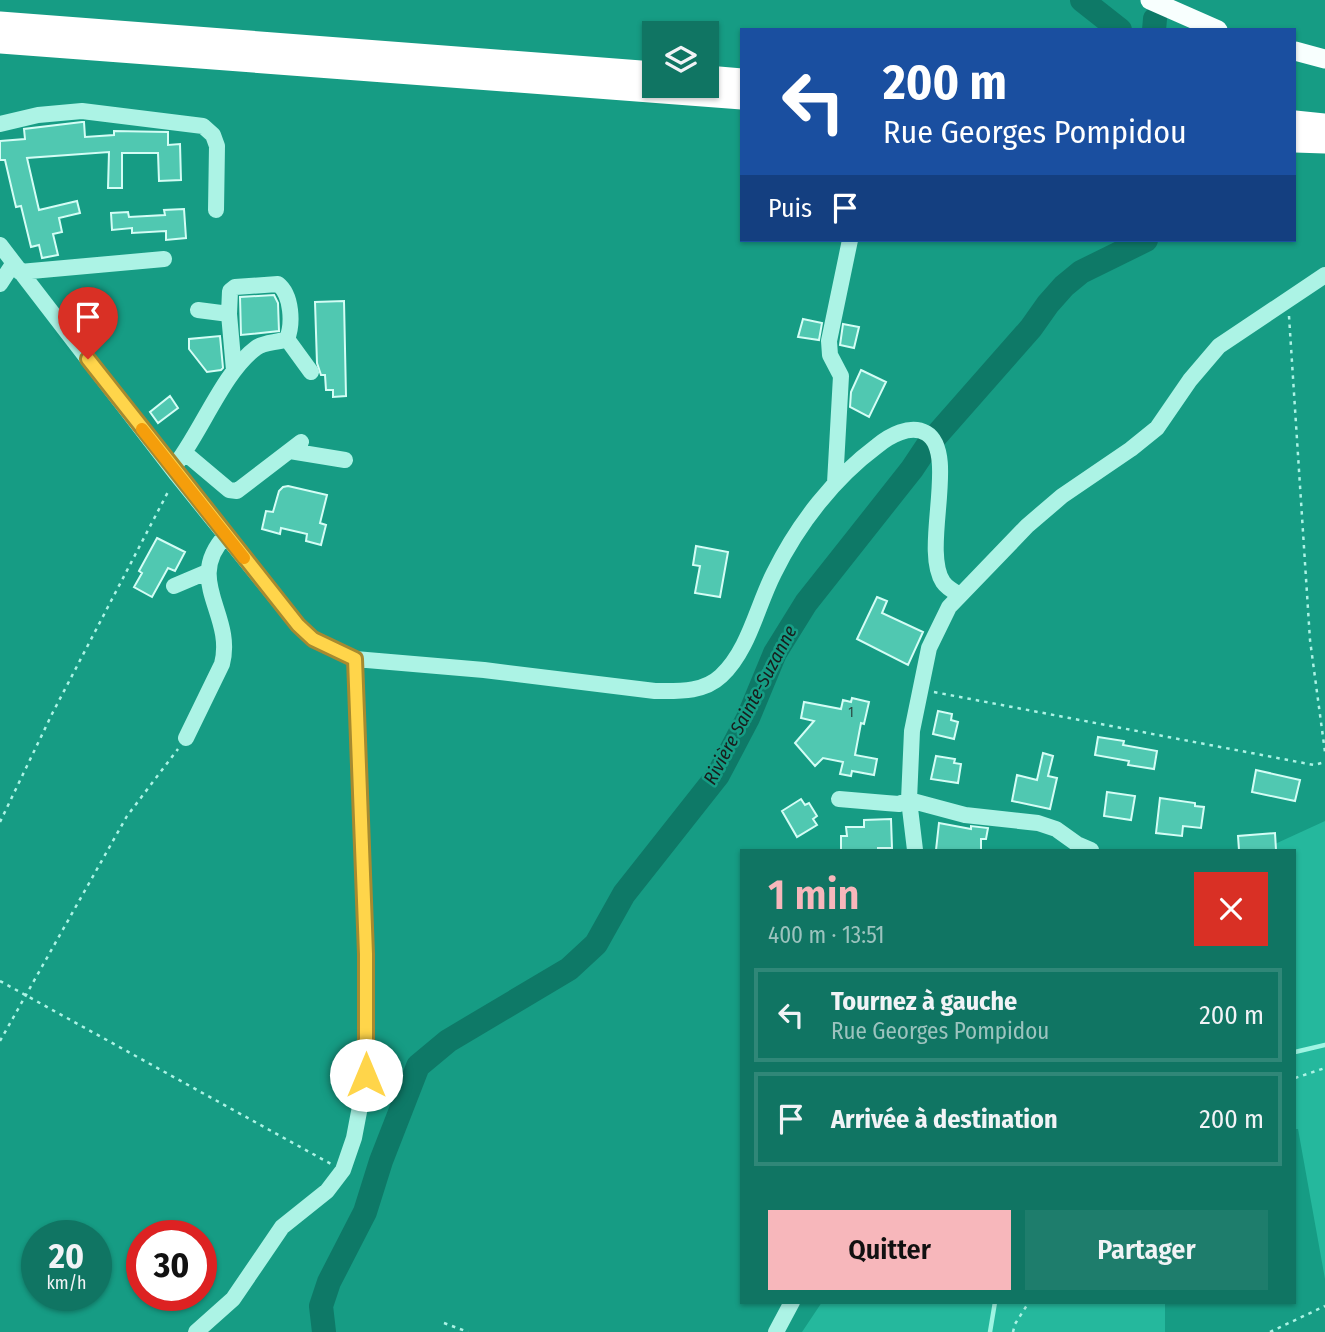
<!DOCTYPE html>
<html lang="fr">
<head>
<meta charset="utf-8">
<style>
	:root { --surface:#107563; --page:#1e7d6c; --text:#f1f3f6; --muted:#9cc3be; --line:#308778; --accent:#f7b7bb }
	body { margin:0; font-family:"Fira Sans Condensed",sans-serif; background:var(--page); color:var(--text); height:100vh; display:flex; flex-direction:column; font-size:26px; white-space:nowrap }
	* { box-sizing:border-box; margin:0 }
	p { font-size:23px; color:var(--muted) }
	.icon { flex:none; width:38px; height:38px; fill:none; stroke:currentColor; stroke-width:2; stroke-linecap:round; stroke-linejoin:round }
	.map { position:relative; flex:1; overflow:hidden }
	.drawer { position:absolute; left:740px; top:849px; width:556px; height:455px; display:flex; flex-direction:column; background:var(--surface); border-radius:0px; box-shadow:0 2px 5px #0004 }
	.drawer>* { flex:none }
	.guide { position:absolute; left:740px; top:28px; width:556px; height:214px; border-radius:0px; box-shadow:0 2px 5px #0004; background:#1a4fa0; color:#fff; overflow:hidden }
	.fabs { position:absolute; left:642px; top:21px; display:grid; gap:14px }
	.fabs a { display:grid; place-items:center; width:77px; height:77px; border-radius:0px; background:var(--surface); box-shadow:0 2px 5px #0004; font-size:35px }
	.speed { position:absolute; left:21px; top:1220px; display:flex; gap:14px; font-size:35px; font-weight:700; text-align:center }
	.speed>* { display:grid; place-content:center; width:91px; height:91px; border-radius:50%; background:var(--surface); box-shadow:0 2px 5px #0004; line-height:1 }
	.speed small { font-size:18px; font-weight:400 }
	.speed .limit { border:10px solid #d22; background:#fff; color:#111 }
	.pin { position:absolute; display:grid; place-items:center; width:60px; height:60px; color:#fff; margin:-72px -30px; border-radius:50% 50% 50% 0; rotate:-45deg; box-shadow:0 0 7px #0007 }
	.pin .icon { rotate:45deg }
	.me { position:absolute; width:77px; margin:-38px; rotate:0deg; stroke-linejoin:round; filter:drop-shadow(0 0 5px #0008) }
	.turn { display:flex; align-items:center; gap:24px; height:147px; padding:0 28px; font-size:32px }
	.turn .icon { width:91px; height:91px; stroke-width:2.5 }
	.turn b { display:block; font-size:49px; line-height:60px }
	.then { display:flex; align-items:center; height:66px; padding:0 28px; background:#0003; gap:14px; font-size:26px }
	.round { display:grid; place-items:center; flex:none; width:74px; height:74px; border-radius:0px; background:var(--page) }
	.overview { display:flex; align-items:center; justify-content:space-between; height:119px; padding:0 28px }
	h1 { font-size:42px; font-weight:600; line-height:52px; color:var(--accent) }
	.primary-button { display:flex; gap:14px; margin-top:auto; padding:14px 28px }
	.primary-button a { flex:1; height:80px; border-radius:0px; background:var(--accent); color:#111; font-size:28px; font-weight:600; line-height:80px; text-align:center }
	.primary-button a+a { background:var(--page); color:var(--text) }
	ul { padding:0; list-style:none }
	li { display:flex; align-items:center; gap:21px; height:94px; margin:0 14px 10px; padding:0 14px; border:4px solid var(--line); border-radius:0px }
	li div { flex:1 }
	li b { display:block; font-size:26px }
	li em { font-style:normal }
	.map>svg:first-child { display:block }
	.green { fill:#25b89d }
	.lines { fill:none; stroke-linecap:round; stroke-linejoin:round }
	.stream { stroke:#9ff5e3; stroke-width:4.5 }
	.river { stroke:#0e7967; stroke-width:24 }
	.building { fill:#50c8b1; stroke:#d4fdf5; stroke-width:2 }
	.path { stroke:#acf3e5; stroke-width:2.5; stroke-dasharray:3.5 5; stroke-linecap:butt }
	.minor { stroke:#acf3e5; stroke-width:16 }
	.major { stroke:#f8fffe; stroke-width:19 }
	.highway { stroke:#fff; stroke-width:21 }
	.route-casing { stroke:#a68a30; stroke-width:18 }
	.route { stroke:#ffd54a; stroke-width:12 }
	.slow { stroke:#f59e0b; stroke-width:12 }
	.labels { text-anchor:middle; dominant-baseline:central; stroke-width:5; stroke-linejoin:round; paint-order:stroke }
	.number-label { font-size:14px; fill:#2a4842 }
	.water-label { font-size:19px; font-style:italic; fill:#191d1c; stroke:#169c84 }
</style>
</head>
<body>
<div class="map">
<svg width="1325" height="1332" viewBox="0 0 1325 1332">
	<rect width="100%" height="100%" fill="#169c84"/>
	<!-- green -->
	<path class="green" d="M1325,821v458l-27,-150h-3v-279h-33z
		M822,1302h343v30h-363z"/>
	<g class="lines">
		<!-- stream -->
		<path class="stream" d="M1295,1052l30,-7
			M990,1332l5,-30"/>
		<!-- river -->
		<path class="river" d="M1082,0l38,30
			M1154,30l1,-11
			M324,1332l-3,-26 8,-24 36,-70 16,-51 37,-95 30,-25 121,-72 27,-25 28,-50 94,-119 30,-57 27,-65 31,-50 106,-134 16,-24 103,-117 17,-24 16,-18 17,-14 65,-32"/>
	</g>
	<!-- building -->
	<path class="building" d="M82,122h2l1,15 29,-2v-4l54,1v13l12,-1 1,36 -22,1 -1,-28h-36v35h-14l1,-36 -82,6 12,52 38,-9 3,12 -21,5 3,14 -9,2 5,21 -16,3 -3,-13 -8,2 -10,-41 -5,1 -11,-47h-5v-19l25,-2 -1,-10z
		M184,209l2,29 -20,2v-9l-34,2v-5l-20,2 -1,-17 17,-1 1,5 36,-2 -1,-5z
		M274,295l4,8 1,28 -38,4 -1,-38z
		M344,301l2,95 -13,1v-7h-7l-1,-15h-4l-4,-12 -2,-61z
		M803,319l19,4 -3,17 -21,-3z
		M843,324l16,3 -5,21 -14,-3z
		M220,336l3,32 -2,2 -14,2 -18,-23v-10z
		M861,370l25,12 -17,35 -19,-10 1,-15z
		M170,396l8,12 -20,15 -8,-11z
		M288,486l39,9 -7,28 6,2 -5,20 -15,-4 1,-7 -26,-6 -1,6 -18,-5 4,-18 7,1 6,-21 4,-4z
		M157,538l28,14 -10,19 -7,-3 -16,29 -18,-10 8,-14 -3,-2z
		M696,546l32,6 -8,45 -25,-4 5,-27 -7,-1z
		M877,597l10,4 -5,12 41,19 -15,33 -51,-26z
		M852,698l17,4 -5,22 -3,-1 -6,32 22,4 -3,16 -22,-4 -1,5 -11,-2 3,-12 -20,-4 -8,8 -20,-23 19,-22 -13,-3 3,-16 37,7 2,-9 8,2z
		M938,711l14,3 -1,6 7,2 -4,17 -21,-5z
		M1098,737l26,4 -1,4 34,6 -3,18 -26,-4 1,-4 -34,-6z
		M1043,753l10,3 -5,20 9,2 -7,31 -38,-8 5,-26 20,5z
		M936,756l19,3 -1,4 7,1 -3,19 -27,-4z
		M1256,770l44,10 -5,21 -43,-9z
		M1107,792l28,4 -4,24 -27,-4z
		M1160,798l35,5v3l9,1 -3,21 -18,-2 -1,10 -26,-3z
		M801,799l4,6 4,-2 8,13 -4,3 4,6 -20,12 -15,-26z
		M891,819l1,29h-14v2h-37v-14h6l-1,-9h18v-7z
		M939,823l32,6v-3l17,2 -2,11h-5v11h-45z
		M1275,833l1,17h-37l-1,-14z"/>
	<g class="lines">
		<!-- path -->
		<path class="path" d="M1289,316l21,324 15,112
			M934,692l380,73 11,-3
			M0,822l52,-108 117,-224
			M0,981l331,183
			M0,1041l127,-225 51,-67
			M1295,1078l30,-10
			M444,1323l24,9
			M1013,1332l2,-8 14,-22
			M1270,1332l55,-26"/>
		<!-- minor -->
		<path class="minor" d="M0,124l38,-9 44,-4 121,15 10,9 4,11 -1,64
			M0,245l177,230 121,150 15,14 42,20 129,11 171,21c22,0 48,2 66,-15 28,-26 36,-70 53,-103 24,-49 60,-95 103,-127 12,-10 33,-22 49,-13 33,19 -5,116 17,149 4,6 10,9 17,13
			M20,272l144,-13
			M0,284l13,-20
			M198,310l31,4 5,56
			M287,339l24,33
			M290,451l55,9
			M185,453l44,37 8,1 64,-49
			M173,468c27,-33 50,-96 83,-120 8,-6 21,-5 31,-9 6,-15 5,-44 -9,-55l-43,3 -5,4 -1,23
			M835,483l6,-107 -11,-21 -1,-14 21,-101
			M174,586l33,-14
			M186,738l36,-74c13,-50 -39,-83 4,-129
			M839,799l47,4 13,1 10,-4 56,15 73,8 18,6 21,15 14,6
			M915,850l-6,-50 3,-69 17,-83 20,-41 78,-81 35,-30 69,-47 26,-21 33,-48 29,-34 106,-71
			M196,1332l37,-33 49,-72 45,-36 16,-21 11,-32 12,-63v-121l-11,-295
			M776,1332l16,-30"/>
		<!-- major -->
		<path class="major" d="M1150,0l68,30
			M1295,51l30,8"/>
		<!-- highway -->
		<path class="highway" d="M0,22l654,50
			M0,43l742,56
			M707,76l35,3
			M1295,121l30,3
			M1295,142l30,1"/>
	</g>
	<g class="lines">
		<!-- route casing -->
		<g class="route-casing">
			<path id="route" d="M88,359l210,266 15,14 42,20 11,295v121"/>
		</g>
		<!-- route -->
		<use href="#route" class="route"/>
		<!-- slow -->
		<path class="slow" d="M142,429l102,129"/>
	</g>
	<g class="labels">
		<!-- number labels -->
		<g class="number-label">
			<text x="851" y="712">1</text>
		</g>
		<!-- water labels -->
		<g class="water-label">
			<text transform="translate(750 705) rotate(-62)">Rivière Sainte-Suzanne</text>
		</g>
	</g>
</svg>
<div class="fabs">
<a><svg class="icon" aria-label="layers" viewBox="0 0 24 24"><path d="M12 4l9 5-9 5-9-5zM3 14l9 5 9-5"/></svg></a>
</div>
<div class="speed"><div>20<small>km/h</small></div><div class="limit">30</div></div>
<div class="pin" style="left:88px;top:359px;background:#d93025"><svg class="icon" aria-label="arrive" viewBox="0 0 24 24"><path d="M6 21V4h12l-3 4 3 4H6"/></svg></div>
<svg class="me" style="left:366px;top:1075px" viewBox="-20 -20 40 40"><circle r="19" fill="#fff"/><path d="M0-13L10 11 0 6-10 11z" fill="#ffd54a"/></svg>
<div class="guide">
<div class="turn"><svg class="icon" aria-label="left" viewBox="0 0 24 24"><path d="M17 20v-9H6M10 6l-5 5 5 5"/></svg><div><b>200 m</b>Rue Georges Pompidou</div></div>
<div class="then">Puis<svg class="icon" aria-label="arrive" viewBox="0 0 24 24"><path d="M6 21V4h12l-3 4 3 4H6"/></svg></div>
</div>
<section class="drawer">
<div class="overview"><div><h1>1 min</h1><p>400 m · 13:51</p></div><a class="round" style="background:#d93025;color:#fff"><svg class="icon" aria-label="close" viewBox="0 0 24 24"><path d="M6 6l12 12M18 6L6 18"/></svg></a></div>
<ul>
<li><svg class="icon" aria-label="left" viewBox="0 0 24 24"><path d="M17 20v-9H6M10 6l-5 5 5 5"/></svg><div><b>Tournez à gauche</b><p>Rue Georges Pompidou</p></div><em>200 m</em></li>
<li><svg class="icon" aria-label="arrive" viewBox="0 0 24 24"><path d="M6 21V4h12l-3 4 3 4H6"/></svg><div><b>Arrivée à destination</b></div><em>200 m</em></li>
</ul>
<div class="primary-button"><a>Quitter</a><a>Partager</a></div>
</section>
</div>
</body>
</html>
